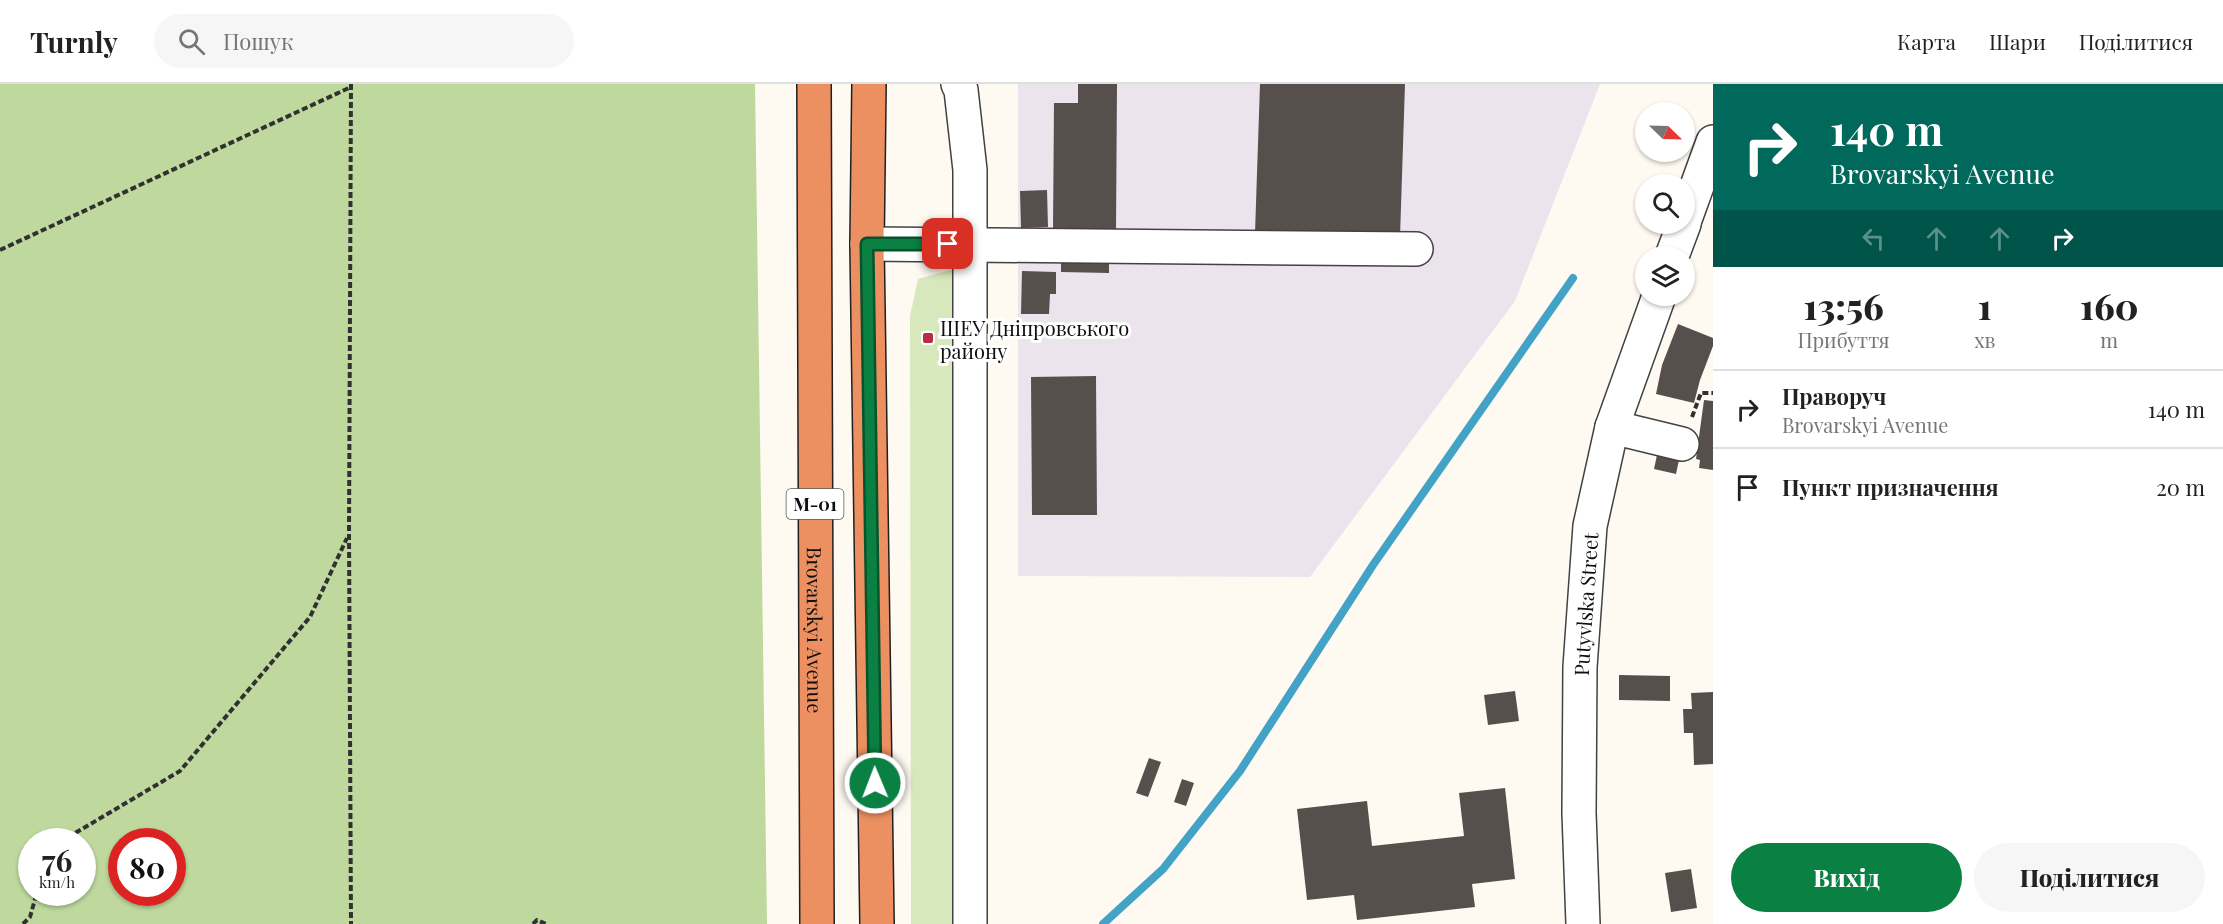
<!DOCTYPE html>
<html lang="uk">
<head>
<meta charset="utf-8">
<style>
	:root { --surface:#fff; --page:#f6f6f6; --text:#222; --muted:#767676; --line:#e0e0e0; --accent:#0b8043 }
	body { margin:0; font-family:"Playfair Display",serif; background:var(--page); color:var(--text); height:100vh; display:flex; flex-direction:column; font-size:22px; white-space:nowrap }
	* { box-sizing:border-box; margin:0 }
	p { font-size:20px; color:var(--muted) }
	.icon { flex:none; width:33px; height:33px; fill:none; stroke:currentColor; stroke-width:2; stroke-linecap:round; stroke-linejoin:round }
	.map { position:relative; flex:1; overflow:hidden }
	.side { display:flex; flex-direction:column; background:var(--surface); width:510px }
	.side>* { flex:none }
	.top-card { background:#00695c; color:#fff; overflow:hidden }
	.needle { width:39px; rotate:113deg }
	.tools { position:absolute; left:1635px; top:18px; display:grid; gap:12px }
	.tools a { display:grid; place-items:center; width:60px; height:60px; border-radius:50%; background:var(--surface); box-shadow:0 2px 4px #0004; font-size:30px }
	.speed { position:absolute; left:18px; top:744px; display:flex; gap:12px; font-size:30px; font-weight:700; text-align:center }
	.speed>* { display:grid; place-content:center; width:78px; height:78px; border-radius:50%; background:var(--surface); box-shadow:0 2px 4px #0004; line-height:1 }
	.speed small { font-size:15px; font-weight:400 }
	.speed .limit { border:9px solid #d22; background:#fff; color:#111 }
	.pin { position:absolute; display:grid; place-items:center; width:51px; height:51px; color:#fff; margin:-26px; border-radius:12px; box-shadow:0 3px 9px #0006 }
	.me { position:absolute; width:66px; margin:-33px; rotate:359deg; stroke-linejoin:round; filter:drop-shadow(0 0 4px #0008) }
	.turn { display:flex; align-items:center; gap:21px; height:126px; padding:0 18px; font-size:27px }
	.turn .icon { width:78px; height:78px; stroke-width:2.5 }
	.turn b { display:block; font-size:42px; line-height:51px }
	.lanes { display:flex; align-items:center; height:57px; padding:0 18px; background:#0003; justify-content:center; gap:30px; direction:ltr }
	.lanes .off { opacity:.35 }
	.eta { display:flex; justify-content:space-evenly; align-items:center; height:102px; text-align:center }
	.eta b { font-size:36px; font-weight:800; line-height:42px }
	.button { display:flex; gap:12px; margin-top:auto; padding:12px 18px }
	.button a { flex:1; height:69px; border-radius:36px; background:var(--accent); color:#fff; font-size:24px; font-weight:800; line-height:69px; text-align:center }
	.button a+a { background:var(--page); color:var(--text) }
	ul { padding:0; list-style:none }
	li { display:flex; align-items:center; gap:18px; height:78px; padding:0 18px; border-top:2px solid var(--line) }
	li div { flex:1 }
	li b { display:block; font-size:22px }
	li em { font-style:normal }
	header { display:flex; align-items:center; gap:36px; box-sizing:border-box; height:84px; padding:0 30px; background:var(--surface); border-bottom:2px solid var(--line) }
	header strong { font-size:28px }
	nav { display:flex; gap:33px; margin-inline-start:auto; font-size:21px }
	.search { width:420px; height:54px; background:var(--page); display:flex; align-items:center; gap:15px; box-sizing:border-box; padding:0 21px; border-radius:33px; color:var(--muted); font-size:22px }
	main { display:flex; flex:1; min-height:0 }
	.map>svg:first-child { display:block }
	.industrial { fill:#ebe4ed }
	.green { fill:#d8e8bd }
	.forest { fill:#bed89d; fill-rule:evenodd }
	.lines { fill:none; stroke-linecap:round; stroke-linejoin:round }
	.stream { stroke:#43a3c7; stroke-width:8 }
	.building { fill:#574f4c }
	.minor-casing { stroke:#424242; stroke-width:36 }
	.highway-casing { stroke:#202020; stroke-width:36 }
	.path { stroke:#313131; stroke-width:4; stroke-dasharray:6 3; stroke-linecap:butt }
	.minor { stroke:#fff; stroke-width:33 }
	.highway { stroke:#ed9061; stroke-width:33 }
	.route-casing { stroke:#07532c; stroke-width:15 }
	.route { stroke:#0b8043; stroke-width:10 }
	.poi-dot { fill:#b92d45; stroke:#fff; stroke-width:2 }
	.labels { text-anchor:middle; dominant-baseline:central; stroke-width:6; stroke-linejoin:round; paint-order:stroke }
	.shield { fill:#fff; stroke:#575757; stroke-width:1.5 }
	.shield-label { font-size:18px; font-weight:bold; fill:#0f0f0f }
	.poi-label { font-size:20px; fill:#0f0f0f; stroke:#fff; text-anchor:start }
	.street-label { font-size:20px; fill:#0f0f0f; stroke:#fff }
</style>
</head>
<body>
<header>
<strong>Turnly</strong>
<div class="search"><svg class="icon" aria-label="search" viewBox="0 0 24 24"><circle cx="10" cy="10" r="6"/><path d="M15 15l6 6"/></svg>Пошук</div>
<nav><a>Карта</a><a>Шари</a><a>Поділитися</a></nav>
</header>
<main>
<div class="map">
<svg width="1713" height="840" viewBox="0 0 1713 840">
	<rect width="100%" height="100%" fill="#fefaf2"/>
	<!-- industrial -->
	<path class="industrial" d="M1018,0h582l-85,217 -205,276 -292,-1z"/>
	<!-- green -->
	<path class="green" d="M957,184l-2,656h-44l-1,-608 8,-37z"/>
	<!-- forest -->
	<path class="forest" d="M0,0h755l12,840h-767zM32,758h50v50h-50zM122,758h50v50h-50z"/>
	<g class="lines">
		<!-- stream -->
		<path class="stream" d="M1103,840l60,-55 77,-98 133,-206 200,-287"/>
	</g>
	<!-- building -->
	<path class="building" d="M1078,0h39l-1,147h-63l1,-128h24z
		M1260,0h145l-5,153 -145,-4z
		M1047,106l1,37 -27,1 -1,-37z
		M1061,166l48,1v22l-48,-1z
		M1022,187l34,1v22h-6l-1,20h-28z
		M1678,240l35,14v8l-13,34 -6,23 -38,-9 6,-29z
		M1096,292l1,139h-65l-1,-138z
		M1704,316l9,1v69l-14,-2 1,-8 -4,-1z
		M1657,371l22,5 -3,14 -22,-5z
		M1619,591l51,1v25l-51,-1z
		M1515,607l4,30 -31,4 -4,-30z
		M1713,608v72l-19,1 -1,-32h-9l-1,-24h9l-1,-16z
		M1149,674l12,4 -13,35 -12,-4z
		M1182,695l12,4 -8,23 -12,-4z
		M1505,704l10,91 -43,5 3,23 -118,13 -3,-25 -47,5 -10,-91 70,-8 5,45 92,-10 -5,-43z
		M1691,785l6,39 -26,4 -6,-39z"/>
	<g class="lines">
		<!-- minor casing -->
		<g class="minor-casing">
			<g id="minor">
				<path d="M958,0l3,6 9,80v754"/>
				<path d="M1684,138l29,-80"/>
				<path d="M867,160l549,5"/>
				<path d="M1672,172l12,-32"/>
				<path d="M1612,343l70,17"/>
				<path id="s1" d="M1583,840l-4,-111 1,-146 10,-141 22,-99 47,-131"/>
			</g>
		</g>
		<!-- highway casing -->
		<g class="highway-casing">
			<g id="highway">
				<path id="s2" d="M814,0l3,840"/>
				<path d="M869,0l-2,160 10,680"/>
			</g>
		</g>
		<!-- path -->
		<path class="path" d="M351,0l-2,450 2,390
			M0,166l351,-163
			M1692,333l9,-24h12
			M60,758l120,-71 130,-154 37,-79
			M23,840l7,-7 7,-25
			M533,840l4,-4 9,4"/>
		<!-- minor -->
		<use href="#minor" class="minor"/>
		<!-- highway -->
		<use href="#highway" class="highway"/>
	</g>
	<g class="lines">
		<!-- route casing -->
		<g class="route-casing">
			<path id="route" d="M875,699l-8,-539h81"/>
		</g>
		<!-- route -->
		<use href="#route" class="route"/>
	</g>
	<!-- markers -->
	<rect class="poi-dot" x="922" y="248" width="12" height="12" rx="3"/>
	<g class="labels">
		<!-- shield labels -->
		<rect class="shield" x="786.5" y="405" width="57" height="30" rx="4.5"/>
		<g class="shield-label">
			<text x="815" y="420">М-01</text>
		</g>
		<!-- poi labels -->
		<g class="poi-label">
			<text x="940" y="243">ШЕУ Дніпровського<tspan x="940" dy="23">району</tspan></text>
		</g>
		<!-- street labels -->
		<g class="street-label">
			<text stroke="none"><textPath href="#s1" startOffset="320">Putyvlska Street</textPath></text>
			<text stroke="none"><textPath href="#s2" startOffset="546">Brovarskyi Avenue</textPath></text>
		</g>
	</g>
</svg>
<div class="tools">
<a><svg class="needle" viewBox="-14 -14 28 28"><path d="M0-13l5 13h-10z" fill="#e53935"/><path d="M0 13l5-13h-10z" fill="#767676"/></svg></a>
<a><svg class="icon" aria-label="search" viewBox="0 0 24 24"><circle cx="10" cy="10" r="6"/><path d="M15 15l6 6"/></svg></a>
<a><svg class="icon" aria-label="layers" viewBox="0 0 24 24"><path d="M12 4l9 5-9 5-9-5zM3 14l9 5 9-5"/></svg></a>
</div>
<div class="speed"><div>76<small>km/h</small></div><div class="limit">80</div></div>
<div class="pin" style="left:948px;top:160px;background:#d93025"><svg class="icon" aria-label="arrive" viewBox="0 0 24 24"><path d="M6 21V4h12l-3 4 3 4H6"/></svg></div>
<svg class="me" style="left:875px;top:699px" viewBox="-20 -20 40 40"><circle r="17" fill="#0b8043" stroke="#fff" stroke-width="3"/><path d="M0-11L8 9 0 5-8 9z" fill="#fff"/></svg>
</div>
<section class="side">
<div class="top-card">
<div class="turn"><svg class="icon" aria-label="right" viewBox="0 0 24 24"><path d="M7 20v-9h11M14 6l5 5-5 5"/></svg><div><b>140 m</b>Brovarskyi Avenue</div></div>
<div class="lanes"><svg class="icon off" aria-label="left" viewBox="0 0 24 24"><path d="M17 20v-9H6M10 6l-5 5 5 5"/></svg><svg class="icon off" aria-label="ahead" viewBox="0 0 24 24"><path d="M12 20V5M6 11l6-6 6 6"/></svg><svg class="icon off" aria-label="ahead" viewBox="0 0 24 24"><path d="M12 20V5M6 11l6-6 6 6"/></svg><svg class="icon" aria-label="right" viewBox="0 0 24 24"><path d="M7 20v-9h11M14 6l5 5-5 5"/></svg></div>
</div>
<div class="eta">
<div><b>13:56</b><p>Прибуття</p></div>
<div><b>1</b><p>хв</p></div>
<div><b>160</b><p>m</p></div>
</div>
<ul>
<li><svg class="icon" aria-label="right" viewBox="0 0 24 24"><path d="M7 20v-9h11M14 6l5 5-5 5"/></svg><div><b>Праворуч</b><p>Brovarskyi Avenue</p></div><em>140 m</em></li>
<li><svg class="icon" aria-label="arrive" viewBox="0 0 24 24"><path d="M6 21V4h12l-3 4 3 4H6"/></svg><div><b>Пункт призначення</b></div><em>20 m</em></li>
</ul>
<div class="button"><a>Вихід</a><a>Поділитися</a></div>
</section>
</main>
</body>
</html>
